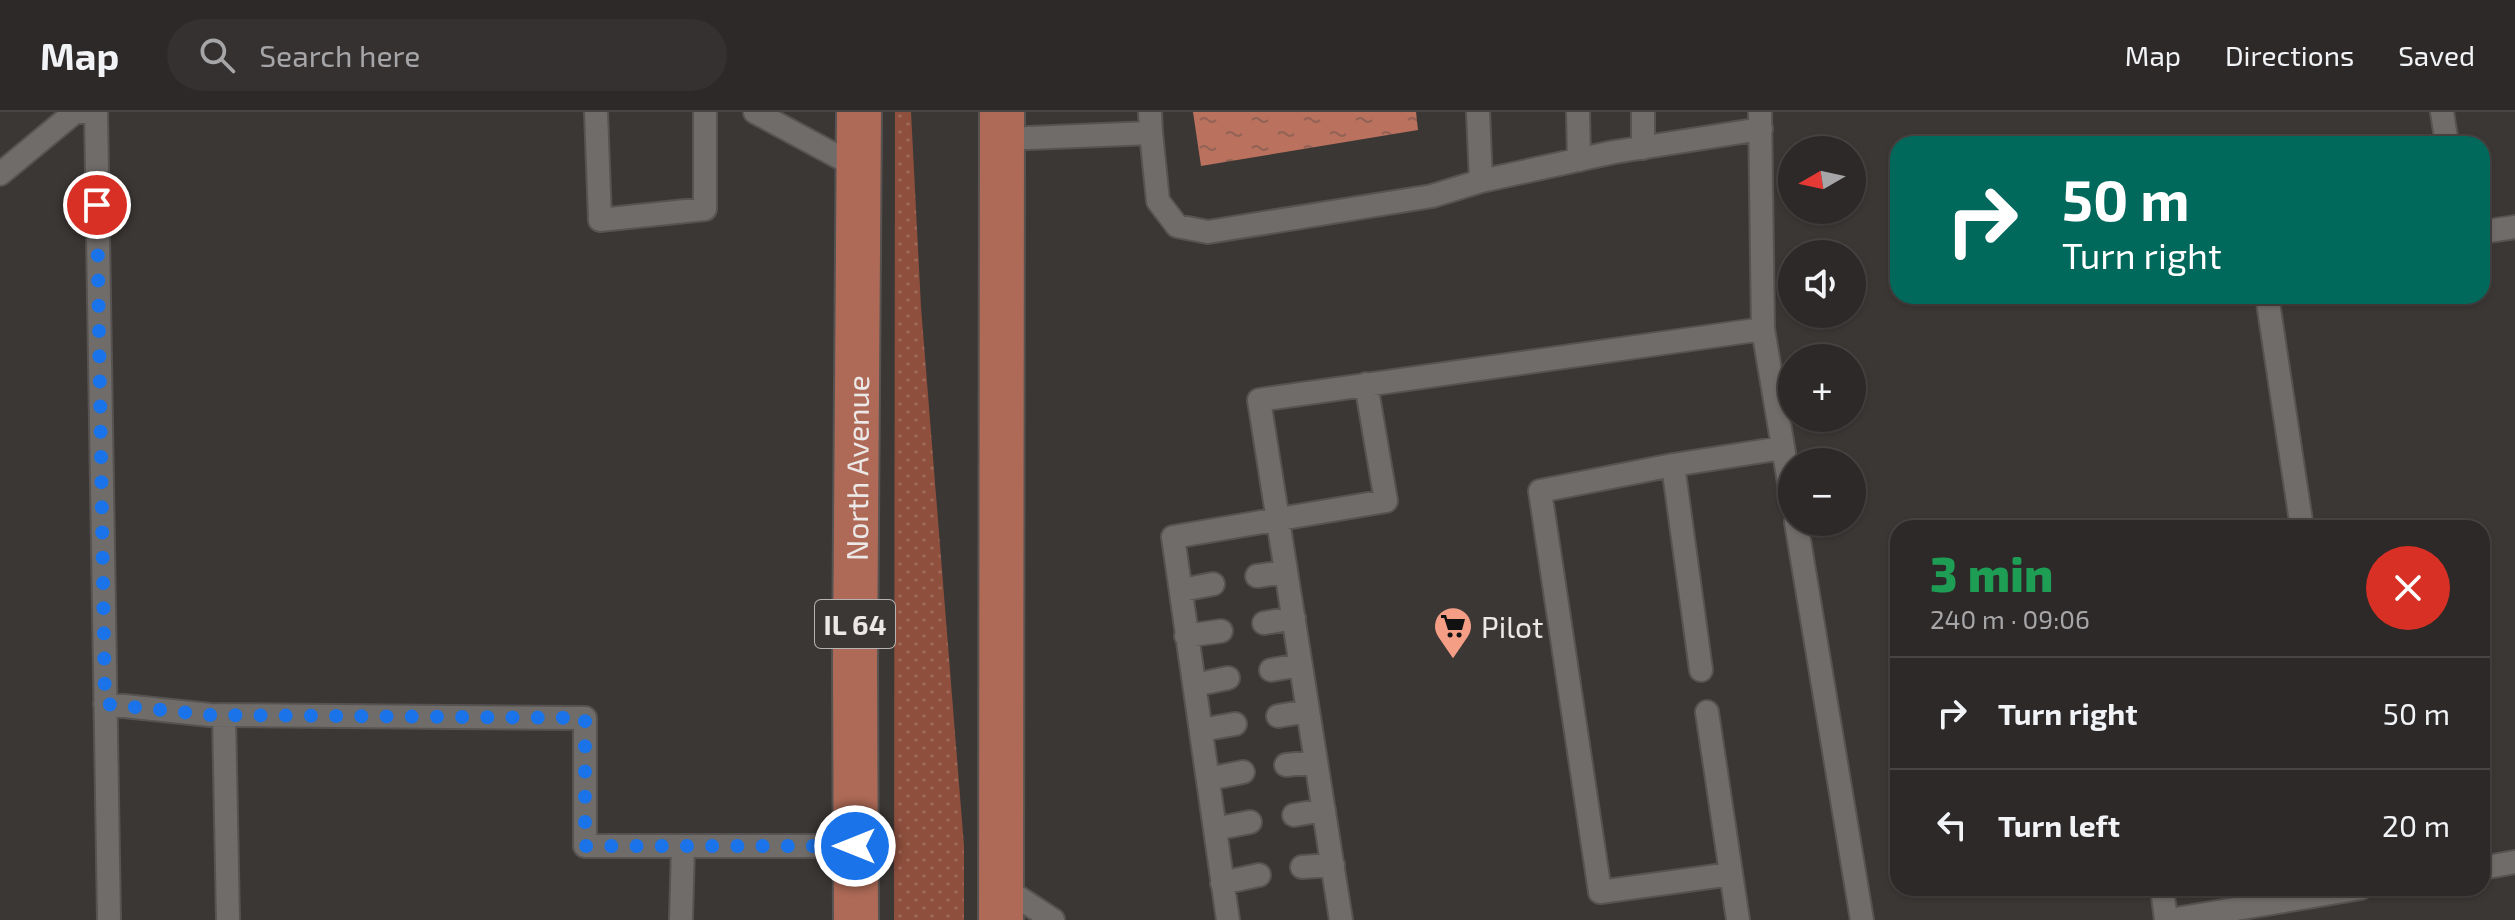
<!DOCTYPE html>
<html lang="en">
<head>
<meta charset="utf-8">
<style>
	:root { --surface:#2c2928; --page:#343130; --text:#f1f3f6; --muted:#a6a6a8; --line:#484545 }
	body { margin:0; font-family:"Exo 2",sans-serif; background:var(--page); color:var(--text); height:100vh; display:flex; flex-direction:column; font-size:30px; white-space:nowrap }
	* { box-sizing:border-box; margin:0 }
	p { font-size:26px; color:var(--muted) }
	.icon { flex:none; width:44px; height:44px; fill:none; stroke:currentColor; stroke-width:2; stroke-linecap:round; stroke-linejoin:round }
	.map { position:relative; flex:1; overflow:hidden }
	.sheet { position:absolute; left:1890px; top:408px; width:600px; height:376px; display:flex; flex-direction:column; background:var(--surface); border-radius:24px; box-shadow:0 2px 6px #0004,0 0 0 2px var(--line) }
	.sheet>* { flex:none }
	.guide { position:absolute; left:1890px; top:24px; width:600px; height:168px; border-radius:24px; box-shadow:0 2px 6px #0004,0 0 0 2px var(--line); background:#00695c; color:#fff; overflow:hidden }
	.needle { width:52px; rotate:261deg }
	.fabs { position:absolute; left:1778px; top:24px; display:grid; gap:16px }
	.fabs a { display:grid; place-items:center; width:88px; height:88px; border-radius:50%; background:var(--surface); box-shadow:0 2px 6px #0004,0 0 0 2px var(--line); font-size:40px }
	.pin { position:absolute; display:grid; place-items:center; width:68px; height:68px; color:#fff; margin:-34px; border:4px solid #fff; border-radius:50%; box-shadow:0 2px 8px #0007 }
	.me { position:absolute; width:88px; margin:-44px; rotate:270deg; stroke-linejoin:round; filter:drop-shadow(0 0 6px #0008) }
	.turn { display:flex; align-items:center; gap:28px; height:168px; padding:0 40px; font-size:36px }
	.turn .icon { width:104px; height:104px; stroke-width:2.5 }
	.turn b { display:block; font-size:56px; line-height:68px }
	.round { display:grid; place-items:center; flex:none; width:84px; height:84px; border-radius:42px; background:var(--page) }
	.head { display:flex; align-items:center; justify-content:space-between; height:136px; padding:0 40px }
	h1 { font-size:48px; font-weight:800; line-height:60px; color:#1e9e55 }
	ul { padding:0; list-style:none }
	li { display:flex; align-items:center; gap:24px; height:112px; padding:0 40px; border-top:2px solid var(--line) }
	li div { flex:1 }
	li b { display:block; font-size:30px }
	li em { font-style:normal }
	header { display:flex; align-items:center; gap:48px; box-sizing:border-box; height:112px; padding:0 40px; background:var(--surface); border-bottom:2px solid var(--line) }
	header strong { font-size:38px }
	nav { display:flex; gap:44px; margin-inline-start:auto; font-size:28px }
	.search { width:560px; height:72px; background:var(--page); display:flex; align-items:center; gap:20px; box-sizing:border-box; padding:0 28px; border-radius:44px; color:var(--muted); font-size:30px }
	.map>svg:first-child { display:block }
	.grass { fill:url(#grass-dots) }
	.water { fill:url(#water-ripples) }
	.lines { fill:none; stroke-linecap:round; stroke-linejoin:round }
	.lane-casing { stroke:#565352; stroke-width:26 }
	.primary-casing { stroke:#565352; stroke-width:48 }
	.lane { stroke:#706c6a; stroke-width:22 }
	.primary { stroke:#ae6a56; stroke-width:44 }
	.route { stroke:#1a73e8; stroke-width:14; stroke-dasharray:0 25.2 }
	.labels { text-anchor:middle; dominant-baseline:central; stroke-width:6; stroke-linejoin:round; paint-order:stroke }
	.shield { fill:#3b3735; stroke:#b6b3b2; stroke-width:2 }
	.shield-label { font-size:28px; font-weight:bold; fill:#ebe8e7 }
	.street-label { font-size:30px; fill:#ebe8e7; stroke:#3b3735 }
	.poi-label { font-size:30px; fill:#ebe8e7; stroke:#3b3735; text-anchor:start }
</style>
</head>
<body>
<header>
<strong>Map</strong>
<div class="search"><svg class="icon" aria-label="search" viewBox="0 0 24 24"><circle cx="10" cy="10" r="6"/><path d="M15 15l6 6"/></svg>Search here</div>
<nav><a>Map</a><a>Directions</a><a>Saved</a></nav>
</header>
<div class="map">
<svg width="2515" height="808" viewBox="0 0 2515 808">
	<defs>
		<pattern id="grass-dots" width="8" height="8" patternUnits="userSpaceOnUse" patternTransform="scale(2)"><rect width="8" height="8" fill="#8e4f3d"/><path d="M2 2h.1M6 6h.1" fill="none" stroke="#9e6859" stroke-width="1.8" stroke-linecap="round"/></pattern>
		<pattern id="water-ripples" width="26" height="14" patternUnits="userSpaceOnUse" patternTransform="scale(2)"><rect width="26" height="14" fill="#ba715d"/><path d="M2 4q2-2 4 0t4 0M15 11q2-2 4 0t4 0" fill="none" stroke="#916255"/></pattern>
	</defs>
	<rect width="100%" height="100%" fill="#3b3735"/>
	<!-- grass -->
	<path class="grass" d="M895,0h16l10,195 43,539v74h-70z"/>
	<!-- water -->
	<path class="water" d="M1193,0h223l2,18 -217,36z"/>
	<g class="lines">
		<!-- lane casing -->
		<g class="lane-casing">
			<path id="lane" d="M96,0l13,808
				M596,0l4,108 105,-11v-97
				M755,0l104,56
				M1478,0l3,69 133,-29 147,-23
				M1578,0l1,48
				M1643,0v36
				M2442,0l5,32
				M1151,21l7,68 19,25 31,6 224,-36 49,-15
				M1002,27l149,-6 -1,-21
				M0,62l75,-62h8
				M2482,120l33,-5
				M2267,184l35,232
				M1763,217l29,171
				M1673,353l-133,26 60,401 131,-18
				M1796,410l66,398
				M1257,464l29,-4
				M1182,478l31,-6
				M1264,511l30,-5
				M1186,524l35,-5
				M1271,558l30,-5
				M1701,558l-28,-205 110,-17
				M1195,573l33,-7
				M105,592l105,11 375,3v128h270
				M1707,600l31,208
				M224,603l4,205
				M1278,604l30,-5
				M1201,618l34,-6
				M1286,653l30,-3
				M1208,667l35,-7
				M1294,703l30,-5
				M1215,717l35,-7
				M1302,755l31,-2
				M2482,756l33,-6
				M1222,771l37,-8
				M1001,774l52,34
				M2162,776l4,32
				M681,808l2,-74
				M1228,808l-55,-383 213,-36 -20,-117
				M1341,808l-82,-520 504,-71 -3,-217
				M2170,808l191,-32"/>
		</g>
		<!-- primary casing -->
		<g class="primary-casing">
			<g id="primary">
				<path id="s1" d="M856,808l-1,-256 4,-552"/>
				<path d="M1001,808l1,-808"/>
			</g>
		</g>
		<!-- lane -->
		<use href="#lane" class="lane"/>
		<!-- primary -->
		<use href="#primary" class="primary"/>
	</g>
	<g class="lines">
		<!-- route -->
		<path class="route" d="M97,93l8,499 105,11 375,3v128h270"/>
	</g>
	<!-- icons -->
	<defs>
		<g id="supermarket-pin" transform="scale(2)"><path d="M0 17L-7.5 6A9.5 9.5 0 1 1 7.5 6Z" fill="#f49e86" stroke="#3b3735"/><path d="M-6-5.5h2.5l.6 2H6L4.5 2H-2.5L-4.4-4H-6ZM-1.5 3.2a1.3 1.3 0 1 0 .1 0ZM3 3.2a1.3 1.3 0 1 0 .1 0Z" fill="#111"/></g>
	</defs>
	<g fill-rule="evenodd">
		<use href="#supermarket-pin" x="1453" y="514"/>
	</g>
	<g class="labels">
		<!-- shield labels -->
		<rect class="shield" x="815" y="488" width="80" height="48" rx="6"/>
		<g class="shield-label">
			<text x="855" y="512">IL 64</text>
		</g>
		<!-- street labels -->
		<g class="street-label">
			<text stroke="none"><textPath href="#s1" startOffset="452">North Avenue</textPath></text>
		</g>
		<!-- poi labels -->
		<g class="poi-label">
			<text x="1481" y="514">Pilot</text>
		</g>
	</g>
</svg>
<div class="fabs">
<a><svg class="needle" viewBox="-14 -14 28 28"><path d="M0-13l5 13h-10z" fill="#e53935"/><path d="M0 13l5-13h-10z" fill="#a6a6a8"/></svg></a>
<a><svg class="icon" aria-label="sound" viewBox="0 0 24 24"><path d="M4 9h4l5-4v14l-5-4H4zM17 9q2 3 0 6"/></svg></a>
<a>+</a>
<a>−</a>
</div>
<div class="pin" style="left:97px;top:93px;background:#d93025"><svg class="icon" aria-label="arrive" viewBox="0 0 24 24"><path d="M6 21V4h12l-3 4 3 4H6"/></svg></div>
<svg class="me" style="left:855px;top:734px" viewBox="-20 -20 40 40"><circle r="17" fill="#1a73e8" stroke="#fff" stroke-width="3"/><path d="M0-11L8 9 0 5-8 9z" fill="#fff"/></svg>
<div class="guide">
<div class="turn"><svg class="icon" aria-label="right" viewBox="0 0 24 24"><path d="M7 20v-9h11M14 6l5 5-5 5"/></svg><div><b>50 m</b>Turn right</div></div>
</div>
<section class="sheet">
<div class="head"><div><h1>3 min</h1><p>240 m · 09:06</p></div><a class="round" style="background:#d93025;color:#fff"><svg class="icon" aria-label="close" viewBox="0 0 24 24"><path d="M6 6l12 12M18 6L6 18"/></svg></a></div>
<ul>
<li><svg class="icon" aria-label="right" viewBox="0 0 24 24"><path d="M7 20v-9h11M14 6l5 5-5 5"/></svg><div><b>Turn right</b></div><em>50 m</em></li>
<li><svg class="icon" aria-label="left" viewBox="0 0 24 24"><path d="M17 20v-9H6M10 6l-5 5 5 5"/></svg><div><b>Turn left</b></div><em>20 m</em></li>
</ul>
</section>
</div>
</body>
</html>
